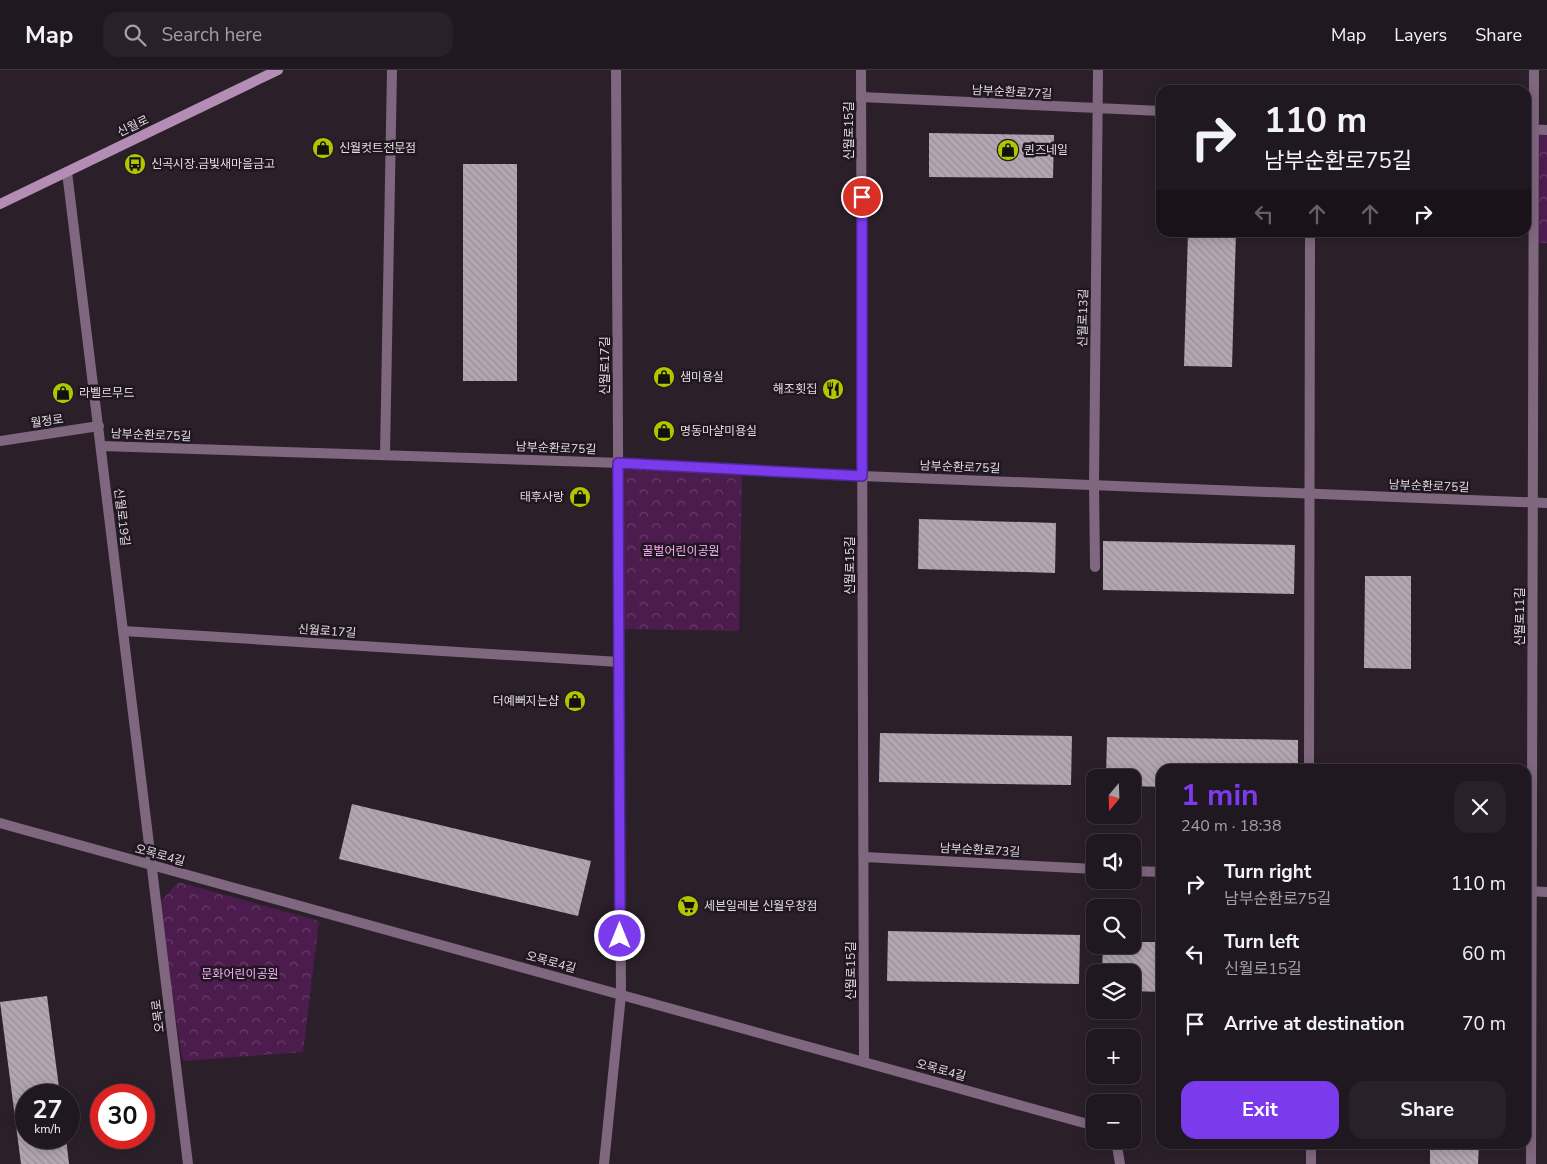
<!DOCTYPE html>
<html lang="en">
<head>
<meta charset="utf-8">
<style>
	:root { --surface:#201820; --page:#282129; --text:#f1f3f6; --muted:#a2a0a5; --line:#3d373e; --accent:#7c3aed }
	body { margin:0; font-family:"Nunito Sans","Noto Sans KR",sans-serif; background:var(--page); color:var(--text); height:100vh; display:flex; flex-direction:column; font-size:19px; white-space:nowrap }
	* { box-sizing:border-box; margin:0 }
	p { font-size:16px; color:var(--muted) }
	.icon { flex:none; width:28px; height:28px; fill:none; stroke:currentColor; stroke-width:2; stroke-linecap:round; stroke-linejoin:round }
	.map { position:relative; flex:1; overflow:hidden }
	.drawer { position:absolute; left:1156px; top:694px; width:375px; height:385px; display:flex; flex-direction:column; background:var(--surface); border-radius:15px; box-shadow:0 2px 12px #0003,0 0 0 1px var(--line) }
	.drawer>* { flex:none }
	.top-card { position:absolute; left:1156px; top:15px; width:375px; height:152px; border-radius:15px; box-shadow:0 2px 12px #0003,0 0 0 1px var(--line); background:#201820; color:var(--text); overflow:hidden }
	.needle { width:32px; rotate:199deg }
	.buttons { position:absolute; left:1086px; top:699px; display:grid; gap:10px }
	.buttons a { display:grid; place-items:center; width:55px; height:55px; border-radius:10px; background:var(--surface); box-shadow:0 2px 12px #0003,0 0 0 1px var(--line); font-size:25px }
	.speed { position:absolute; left:15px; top:1014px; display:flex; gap:10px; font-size:25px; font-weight:700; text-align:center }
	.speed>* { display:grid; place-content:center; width:65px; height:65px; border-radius:50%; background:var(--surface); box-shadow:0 2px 12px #0003,0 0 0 1px var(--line); line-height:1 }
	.speed small { font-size:12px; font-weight:400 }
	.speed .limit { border:8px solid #d22; background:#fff; color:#111 }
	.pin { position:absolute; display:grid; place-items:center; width:42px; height:42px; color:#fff; margin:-21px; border:2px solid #fff; border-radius:50%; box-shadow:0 1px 5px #0007 }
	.me { position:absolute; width:55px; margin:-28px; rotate:0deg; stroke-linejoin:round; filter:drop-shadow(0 0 4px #0008) }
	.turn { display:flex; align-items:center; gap:18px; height:105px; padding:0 25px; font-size:22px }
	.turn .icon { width:65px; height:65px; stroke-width:2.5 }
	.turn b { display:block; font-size:35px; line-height:42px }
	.lanes { display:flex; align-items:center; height:48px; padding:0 25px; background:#0003; justify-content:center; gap:25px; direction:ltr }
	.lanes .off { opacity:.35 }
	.round { display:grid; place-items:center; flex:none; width:52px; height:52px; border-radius:15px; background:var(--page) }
	.headline { display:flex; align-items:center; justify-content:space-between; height:85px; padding:0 25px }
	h1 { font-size:30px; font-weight:700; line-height:38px; color:var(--accent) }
	.primary-button { display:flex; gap:10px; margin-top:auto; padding:10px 25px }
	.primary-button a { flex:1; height:58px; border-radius:15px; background:var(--accent); color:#fff; font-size:20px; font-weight:700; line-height:58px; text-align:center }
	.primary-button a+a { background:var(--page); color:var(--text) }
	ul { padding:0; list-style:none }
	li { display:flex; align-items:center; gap:15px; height:70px; padding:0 25px }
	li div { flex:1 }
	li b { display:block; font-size:19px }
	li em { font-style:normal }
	header { display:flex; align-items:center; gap:30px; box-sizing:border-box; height:70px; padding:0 25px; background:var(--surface); border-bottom:1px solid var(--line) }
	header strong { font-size:24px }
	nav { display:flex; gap:28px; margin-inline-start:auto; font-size:18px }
	.search { width:350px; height:45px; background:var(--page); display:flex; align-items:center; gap:12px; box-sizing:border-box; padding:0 18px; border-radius:15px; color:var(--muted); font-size:19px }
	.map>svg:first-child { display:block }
	.park { fill:url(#park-crowns) }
	.building { fill:url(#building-back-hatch) }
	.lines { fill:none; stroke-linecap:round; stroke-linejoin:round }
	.service { stroke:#7f677f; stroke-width:10 }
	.minor { stroke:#7f677f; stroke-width:10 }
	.secondary { stroke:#b38db3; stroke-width:10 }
	.route-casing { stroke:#51269a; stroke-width:12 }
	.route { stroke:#7c3aed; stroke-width:9 }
	.labels { text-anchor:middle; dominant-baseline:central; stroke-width:5; stroke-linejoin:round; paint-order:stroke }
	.street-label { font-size:12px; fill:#e3dce3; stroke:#211721 }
	.poi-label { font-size:12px; fill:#e3dce3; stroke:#211721; text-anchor:start }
	.park-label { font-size:12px; fill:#fbaefb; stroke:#211721 }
</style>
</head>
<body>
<header>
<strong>Map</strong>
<div class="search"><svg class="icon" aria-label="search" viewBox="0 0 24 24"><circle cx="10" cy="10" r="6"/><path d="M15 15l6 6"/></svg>Search here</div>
<nav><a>Map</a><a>Layers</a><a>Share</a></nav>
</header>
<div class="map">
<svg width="1547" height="1094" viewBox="0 0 1547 1094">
	<defs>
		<pattern id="park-crowns" width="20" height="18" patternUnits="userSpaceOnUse" patternTransform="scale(1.25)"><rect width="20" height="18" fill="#4d1c4e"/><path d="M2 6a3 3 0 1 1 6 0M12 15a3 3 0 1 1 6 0" fill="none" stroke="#663c67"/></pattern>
		<pattern id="building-back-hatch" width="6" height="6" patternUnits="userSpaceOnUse" patternTransform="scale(1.25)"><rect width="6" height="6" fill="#b3a6b3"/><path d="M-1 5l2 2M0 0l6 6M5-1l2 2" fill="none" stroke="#978d97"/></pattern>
	</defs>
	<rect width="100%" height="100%" fill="#2b202a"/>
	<!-- park -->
	<path class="park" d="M1538,63l9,1v109h-9z
		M623,400l119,2 -3,159 -119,-2z
		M178,812l141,39 -16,131 -120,9 -26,-155z"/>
	<!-- building -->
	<path class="building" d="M929,63l125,2 -1,43 -124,-1z
		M463,94h54v217h-54z
		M1188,162h48l-4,135 -48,-1z
		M919,449l137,4 -1,50 -137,-4z
		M1103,471l192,4 -1,49 -191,-4z
		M1365,506h46v93l-47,-1z
		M880,663l192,3 -1,49 -192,-3z
		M1107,667l191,3v29h-137v18l-29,-1v-8h-26z
		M352,734l239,57 -13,55 -239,-57z
		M888,861l192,4 -1,49 -192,-3z
		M1132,872h29v50l-29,-1v-19h-30l1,-27h29z
		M47,926l13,99h-34v43h40l3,26h-48l-21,-162z
		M1430,1074h49l-1,20h-48z"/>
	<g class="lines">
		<!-- service -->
		<path class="service" d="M861,27l300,14
			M1526,59l21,1
			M1095,497l-1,-82 4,-415
			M123,561l496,31
			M1309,699l1,-537
			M1311,1074v20
			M1531,1094l3,-1094"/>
		<!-- minor -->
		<path class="minor" d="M861,0l3,992
			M67,102l121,992
			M0,371l99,-15
			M101,376l520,17 241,13 685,27
			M385,385l7,-385
			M0,753l1095,303
			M864,787l231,12
			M1132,801l29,1
			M1526,821l21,1
			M1116,1070l4,24
			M604,1094l17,-169 -5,-925"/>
		<!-- secondary -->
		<path class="secondary" d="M0,134l278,-134"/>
	</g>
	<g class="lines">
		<!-- route casing -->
		<g class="route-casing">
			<path id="route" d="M620,866l-2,-473 244,13v-279"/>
		</g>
		<!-- route -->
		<use href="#route" class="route"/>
	</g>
	<!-- icons -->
	<defs>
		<g id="shop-disc" transform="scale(1.125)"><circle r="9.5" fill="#b1c500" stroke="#211721"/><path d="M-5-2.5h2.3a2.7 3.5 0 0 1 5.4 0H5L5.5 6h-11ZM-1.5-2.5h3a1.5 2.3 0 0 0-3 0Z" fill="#111"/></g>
		<g id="bus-disc" transform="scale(1.125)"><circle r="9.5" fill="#b1c500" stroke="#211721"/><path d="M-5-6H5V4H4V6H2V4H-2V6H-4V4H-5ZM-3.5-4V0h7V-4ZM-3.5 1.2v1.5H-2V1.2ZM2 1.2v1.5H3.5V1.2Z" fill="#111"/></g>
		<g id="restaurant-disc" transform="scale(1.125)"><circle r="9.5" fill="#b1c500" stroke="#211721"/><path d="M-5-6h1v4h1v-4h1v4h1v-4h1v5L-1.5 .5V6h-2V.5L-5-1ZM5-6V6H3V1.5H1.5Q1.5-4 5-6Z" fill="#111"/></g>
		<g id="supermarket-disc" transform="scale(1.125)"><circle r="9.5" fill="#b1c500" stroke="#211721"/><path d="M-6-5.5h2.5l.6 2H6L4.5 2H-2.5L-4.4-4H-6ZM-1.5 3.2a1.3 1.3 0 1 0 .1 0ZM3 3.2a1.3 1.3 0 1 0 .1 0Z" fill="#111"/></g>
	</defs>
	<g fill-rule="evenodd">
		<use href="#shop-disc" x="323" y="78"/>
		<use href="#shop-disc" x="1008" y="80"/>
		<use href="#bus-disc" x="135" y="94"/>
		<use href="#shop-disc" x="664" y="307"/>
		<use href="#restaurant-disc" x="833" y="319"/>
		<use href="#shop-disc" x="63" y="323"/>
		<use href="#shop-disc" x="664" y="361"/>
		<use href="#shop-disc" x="580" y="427"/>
		<use href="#shop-disc" x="575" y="631"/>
		<use href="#supermarket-disc" x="688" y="836"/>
	</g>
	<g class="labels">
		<!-- street labels -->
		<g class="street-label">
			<text transform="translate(1012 22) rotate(3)">남부순환로77길</text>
			<text transform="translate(133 56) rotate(-26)">신월로</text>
			<text transform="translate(849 61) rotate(-90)">신월로15길</text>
			<text transform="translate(1083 248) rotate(-89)">신월로13길</text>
			<text transform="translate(605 296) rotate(-90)">신월로17길</text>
			<text transform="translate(47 351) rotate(-8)">월정로</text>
			<text transform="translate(151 365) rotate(2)">남부순환로75길</text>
			<text transform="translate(556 378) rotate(2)">남부순환로75길</text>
			<text transform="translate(960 397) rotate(2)">남부순환로75길</text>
			<text transform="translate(1429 416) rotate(2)">남부순환로75길</text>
			<text transform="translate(122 447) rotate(83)">신월로19길</text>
			<text transform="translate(850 496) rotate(-90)">신월로15길</text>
			<text transform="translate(1520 547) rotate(-90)">신월로11길</text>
			<text transform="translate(327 561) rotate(4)">신월로17길</text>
			<text transform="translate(980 780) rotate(3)">남부순환로73길</text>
			<text transform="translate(160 785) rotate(15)">오목로4길</text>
			<text transform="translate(551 892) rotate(15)">오목로4길</text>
			<text transform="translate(851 901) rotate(-90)">신월로15길</text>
			<text transform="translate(158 946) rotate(-97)">오목로</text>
			<text transform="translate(941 1000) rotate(15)">오목로4길</text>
		</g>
		<!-- poi labels -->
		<g class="poi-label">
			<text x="339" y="78">신월컷트전문점</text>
			<text x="1024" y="80">퀸즈네일</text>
			<text x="151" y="94">신곡시장.금빛새마을금고</text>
			<text x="680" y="307">샘미용실</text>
			<text x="817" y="319" text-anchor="end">해조횟집</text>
			<text x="79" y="323">라벨르무드</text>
			<text x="680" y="361">명동마샬미용실</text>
			<text x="564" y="427" text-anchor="end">태후사랑</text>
			<text x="559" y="631" text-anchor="end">더예뻐지는샵</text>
			<text x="704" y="836">세븐일레븐 신월우창점</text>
		</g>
		<!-- park labels -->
		<g class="park-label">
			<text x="681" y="481">꿀벌어린이공원</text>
			<text x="240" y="904">문화어린이공원</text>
		</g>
	</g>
</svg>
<div class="buttons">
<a><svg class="needle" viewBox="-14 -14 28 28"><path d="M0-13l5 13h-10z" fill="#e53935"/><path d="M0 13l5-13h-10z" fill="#a2a0a5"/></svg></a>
<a><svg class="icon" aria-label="sound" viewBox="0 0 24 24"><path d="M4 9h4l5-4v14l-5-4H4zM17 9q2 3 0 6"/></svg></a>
<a><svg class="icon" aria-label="search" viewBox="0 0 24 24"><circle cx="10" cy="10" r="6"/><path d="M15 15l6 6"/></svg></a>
<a><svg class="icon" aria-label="layers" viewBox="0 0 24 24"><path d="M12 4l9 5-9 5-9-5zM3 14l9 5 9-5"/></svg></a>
<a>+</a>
<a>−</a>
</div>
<div class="speed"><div>27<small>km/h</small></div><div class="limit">30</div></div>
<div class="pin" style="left:862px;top:127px;background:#d93025"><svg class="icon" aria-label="arrive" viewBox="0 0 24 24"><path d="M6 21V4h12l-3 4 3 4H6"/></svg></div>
<svg class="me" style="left:620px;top:866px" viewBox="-20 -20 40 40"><circle r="17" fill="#7c3aed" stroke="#fff" stroke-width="3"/><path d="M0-11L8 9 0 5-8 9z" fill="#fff"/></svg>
<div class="top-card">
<div class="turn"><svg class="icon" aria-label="right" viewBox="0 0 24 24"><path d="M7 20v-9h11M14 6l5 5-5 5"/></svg><div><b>110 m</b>남부순환로75길</div></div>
<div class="lanes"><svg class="icon off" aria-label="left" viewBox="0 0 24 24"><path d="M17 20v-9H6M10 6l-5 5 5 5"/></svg><svg class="icon off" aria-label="ahead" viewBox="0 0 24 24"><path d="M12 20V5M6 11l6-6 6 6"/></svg><svg class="icon off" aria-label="ahead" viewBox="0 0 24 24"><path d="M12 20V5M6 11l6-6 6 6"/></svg><svg class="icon" aria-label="right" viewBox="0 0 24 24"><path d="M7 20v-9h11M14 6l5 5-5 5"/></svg></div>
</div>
<section class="drawer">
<div class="headline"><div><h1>1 min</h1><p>240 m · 18:38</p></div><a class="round"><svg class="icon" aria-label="close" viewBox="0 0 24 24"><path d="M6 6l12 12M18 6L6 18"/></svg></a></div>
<ul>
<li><svg class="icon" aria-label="right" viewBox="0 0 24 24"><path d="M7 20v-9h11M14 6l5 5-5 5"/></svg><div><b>Turn right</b><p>남부순환로75길</p></div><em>110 m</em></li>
<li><svg class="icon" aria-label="left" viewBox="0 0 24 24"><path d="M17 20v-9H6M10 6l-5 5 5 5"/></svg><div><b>Turn left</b><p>신월로15길</p></div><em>60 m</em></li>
<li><svg class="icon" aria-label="arrive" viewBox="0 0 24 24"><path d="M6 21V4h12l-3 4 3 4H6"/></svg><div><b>Arrive at destination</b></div><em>70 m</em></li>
</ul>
<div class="primary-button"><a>Exit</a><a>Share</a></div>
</section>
</div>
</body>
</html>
